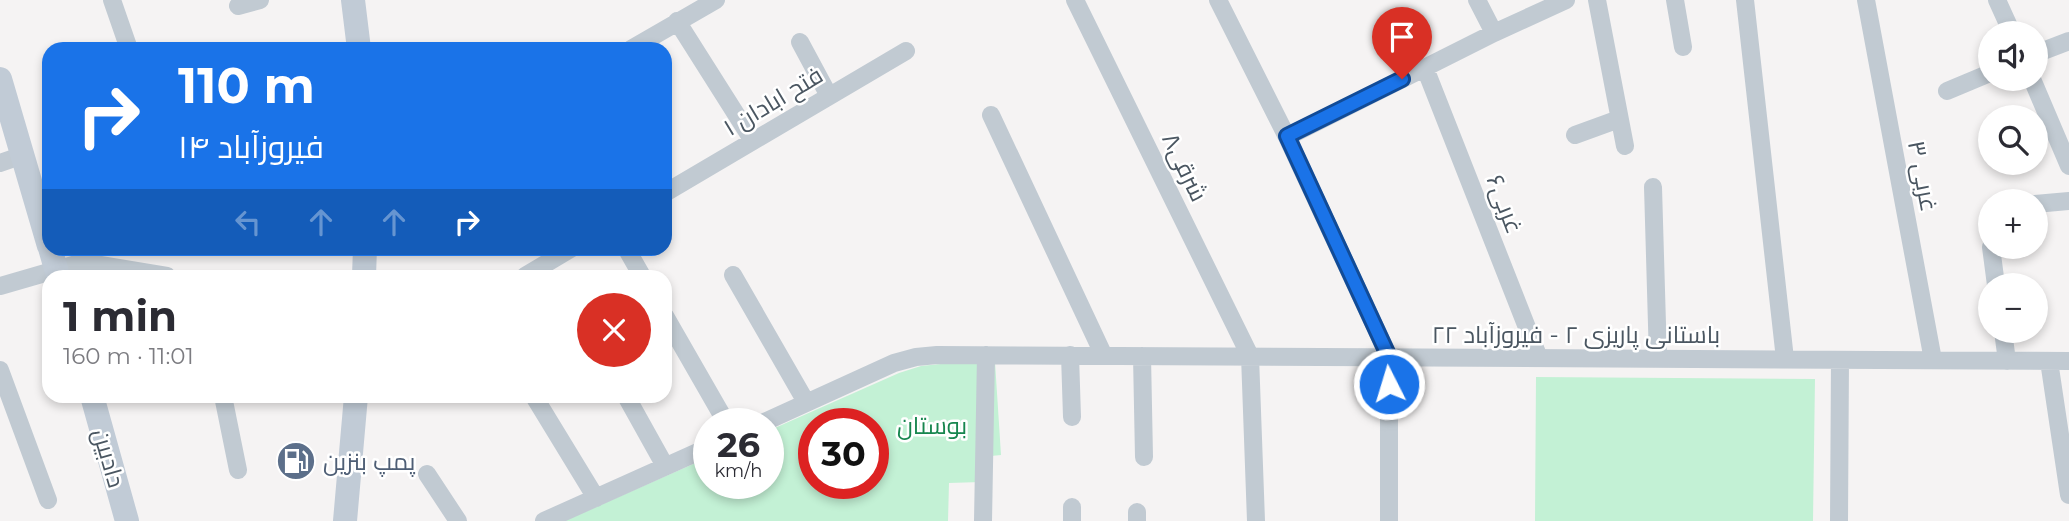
<!DOCTYPE html>
<html lang="en">
<head>
<meta charset="utf-8">
<style>
	:root { --surface:#fff; --page:#f2f2f3; --text:#2b2b33; --muted:#7c7c81 }
	body { margin:0; font-family:Montserrat,Cairo,sans-serif; background:var(--page); color:var(--text); height:100vh; display:flex; flex-direction:column; font-size:26px; white-space:nowrap }
	* { box-sizing:border-box; margin:0 }
	p { font-size:23px; color:var(--muted) }
	.icon { flex:none; width:38px; height:38px; fill:none; stroke:currentColor; stroke-width:2; stroke-linecap:round; stroke-linejoin:round }
	.map { position:relative; flex:1; overflow:hidden }
	.details { position:absolute; left:42px; top:270px; width:630px; height:133px; display:flex; flex-direction:column; background:var(--surface); border-radius:21px; box-shadow:0 4px 10px #0003 }
	.details>* { flex:none }
	.top-card { position:absolute; left:42px; top:42px; width:630px; height:214px; border-radius:21px; box-shadow:0 4px 10px #0003; background:#1a73e8; color:#fff; overflow:hidden }
	.buttons { position:absolute; left:1978px; top:21px; display:grid; gap:14px }
	.buttons a { display:grid; place-items:center; width:70px; height:70px; border-radius:50%; background:var(--surface); box-shadow:0 4px 10px #0003; font-size:35px }
	.speed { position:absolute; left:693px; top:408px; display:flex; gap:14px; font-size:35px; font-weight:700; text-align:center }
	.speed>* { display:grid; place-content:center; width:91px; height:91px; border-radius:50%; background:var(--surface); box-shadow:0 4px 10px #0003; line-height:1 }
	.speed small { font-size:18px; font-weight:400 }
	.speed .limit { border:10px solid #d22; background:#fff; color:#111 }
	.pin { position:absolute; display:grid; place-items:center; width:60px; height:60px; color:#fff; margin:-72px -30px; border-radius:50% 50% 50% 0; rotate:-45deg; box-shadow:0 0 7px #0007 }
	.pin .icon { rotate:45deg }
	.me { position:absolute; width:77px; margin:-38px; rotate:355deg; stroke-linejoin:round; filter:drop-shadow(0 0 5px #0008) }
	.turn { display:flex; align-items:center; gap:24px; height:147px; padding:0 21px; font-size:32px }
	.turn .icon { width:91px; height:91px; stroke-width:2.5 }
	.turn b { display:block; font-size:49px; line-height:60px }
	.lanes { display:flex; align-items:center; height:66px; padding:0 21px; background:#0003; justify-content:center; gap:35px; direction:ltr }
	.lanes .off { opacity:.35 }
	.round { display:grid; place-items:center; flex:none; width:74px; height:74px; border-radius:37px; background:var(--page) }
	.head { display:flex; align-items:center; justify-content:space-between; height:119px; padding:0 21px }
	h1 { font-size:42px; font-weight:700; line-height:52px }
	.map>svg:first-child { display:block }
	.park { fill:#c3f1d5; fill-rule:evenodd }
	.lines { fill:none; stroke-linecap:round; stroke-linejoin:round }
	.street { stroke:#c1cad2; stroke-width:18 }
	.secondary { stroke:#c1cbd6; stroke-width:24 }
	.route-casing { stroke:#114b97; stroke-width:18 }
	.route { stroke:#1a73e8; stroke-width:12 }
	.labels { text-anchor:middle; dominant-baseline:central; stroke-width:5; stroke-linejoin:round; paint-order:stroke }
	.street-label { font-size:24px; fill:#4a5661; stroke:#fff }
	.park-label { font-size:24px; fill:#17864f; stroke:#fff }
	.service-label { font-size:24px; fill:#4e5e75; stroke:#fff; text-anchor:start }
</style>
</head>
<body>
<div class="map">
<svg width="2069" height="521" viewBox="0 0 2069 521">
	<rect width="100%" height="100%" fill="#f5f3f3"/>
	<!-- park -->
	<path class="park" d="M960,362h35l6,93 -20,2v25l-32,1 -1,38h-384l145,-64v26h59v-52l131,-58 22,-7zM814,424h59v59h-59z
		M1536,377l279,2 -2,142h-278z"/>
	<g class="lines">
		<!-- street -->
		<path class="street" d="M112,0l17,49
			M1075,0l175,356 6,165
			M1218,0l69,137 102,220v164
			M1477,0l17,33
			M1597,0l28,146
			M1675,0l8,47
			M1745,0l40,359
			M1866,0l67,360
			M1997,0l15,33
			M238,6l22,-6
			M677,21l76,120
			M800,42l29,54
			M631,49l85,-49
			M2035,54l34,-13
			M1425,68l114,290
			M2032,79l37,87
			M1947,91l43,-18
			M991,115l113,241
			M1575,135l44,-16
			M1287,137l207,-104 72,-33
			M0,163l23,-8
			M1653,187l5,172
			M665,193l241,-142
			M2035,204l34,-3
			M1991,247l5,38
			M626,248l16,28
			M733,275l73,127
			M525,276l47,-28
			M0,286l83,-24 84,14
			M665,316l62,108
			M2003,331l4,30
			M1070,355l2,62
			M1142,356l2,101
			M2049,361l20,134
			M0,370l48,130
			M223,396l15,74
			M626,396l39,70
			M535,398l61,100
			M760,424l134,-61 22,-6 21,-2 1132,6
			M427,474l31,47
			M1072,507v14
			M1137,512v9
			M544,521l165,-74
			M983,521l3,-166
			M1839,521l1,-161"/>
		<!-- secondary -->
		<path class="secondary" d="M353,0l6,49
			M0,79l49,167
			M50,248l8,28
			M364,276l1,-28
			M92,396l35,125
			M345,521l11,-125"/>
	</g>
	<g class="lines">
		<!-- route casing -->
		<g class="route-casing">
			<path id="route" d="M1389,384v-27l-102,-221 115,-57"/>
		</g>
		<!-- route -->
		<use href="#route" class="route"/>
	</g>
	<!-- icons -->
	<defs>
		<g id="fuel-disc" transform="scale(2.0125)"><circle r="9.5" fill="#5c6f8a" stroke="#fff"/><path d="M-5.5-6h7V0h2V4h1.3V-2.5L3-4.5l.8-.8L6-3V5H2.5V1h-1V6h-7ZM-4.2-4.7v3.2H.2V-4.7Z" fill="#fff"/></g>
	</defs>
	<g fill-rule="evenodd">
		<use href="#fuel-disc" x="296" y="461"/>
	</g>
	<g class="labels">
		<!-- street labels -->
		<g class="street-label">
			<text transform="translate(773 101) rotate(-31)">فتح ابادان ۱</text>
			<text transform="translate(1185 167) rotate(64)">شرقی۸</text>
			<text transform="translate(1923 176) rotate(79)">غربی ۳</text>
			<text transform="translate(1505 204) rotate(69)">غربی۶</text>
			<text x="1576" y="334">باستانی پاریزی ۲ - فیروزآباد ۲۲</text>
			<text transform="translate(109 458) rotate(74)">دادبین</text>
		</g>
		<!-- park labels -->
		<g class="park-label">
			<text x="932" y="425">بوستان</text>
		</g>
		<!-- service labels -->
		<g class="service-label">
			<text x="323" y="461">پمپ بنزین</text>
		</g>
	</g>
</svg>
<div class="buttons">
<a><svg class="icon" aria-label="sound" viewBox="0 0 24 24"><path d="M4 9h4l5-4v14l-5-4H4zM17 9q2 3 0 6"/></svg></a>
<a><svg class="icon" aria-label="search" viewBox="0 0 24 24"><circle cx="10" cy="10" r="6"/><path d="M15 15l6 6"/></svg></a>
<a>+</a>
<a>−</a>
</div>
<div class="speed"><div>26<small>km/h</small></div><div class="limit">30</div></div>
<div class="pin" style="left:1402px;top:79px;background:#d93025"><svg class="icon" aria-label="arrive" viewBox="0 0 24 24"><path d="M6 21V4h12l-3 4 3 4H6"/></svg></div>
<svg class="me" style="left:1389px;top:384px" viewBox="-20 -20 40 40"><circle r="17" fill="#1a73e8" stroke="#fff" stroke-width="3"/><path d="M0-11L8 9 0 5-8 9z" fill="#fff"/></svg>
<div class="top-card">
<div class="turn"><svg class="icon" aria-label="right" viewBox="0 0 24 24"><path d="M7 20v-9h11M14 6l5 5-5 5"/></svg><div><b>110 m</b>فیروزآباد ۱۴</div></div>
<div class="lanes"><svg class="icon off" aria-label="left" viewBox="0 0 24 24"><path d="M17 20v-9H6M10 6l-5 5 5 5"/></svg><svg class="icon off" aria-label="ahead" viewBox="0 0 24 24"><path d="M12 20V5M6 11l6-6 6 6"/></svg><svg class="icon off" aria-label="ahead" viewBox="0 0 24 24"><path d="M12 20V5M6 11l6-6 6 6"/></svg><svg class="icon" aria-label="right" viewBox="0 0 24 24"><path d="M7 20v-9h11M14 6l5 5-5 5"/></svg></div>
</div>
<section class="details">
<div class="head"><div><h1>1 min</h1><p>160 m · 11:01</p></div><a class="round" style="background:#d93025;color:#fff"><svg class="icon" aria-label="close" viewBox="0 0 24 24"><path d="M6 6l12 12M18 6L6 18"/></svg></a></div>
</section>
</div>
</body>
</html>
